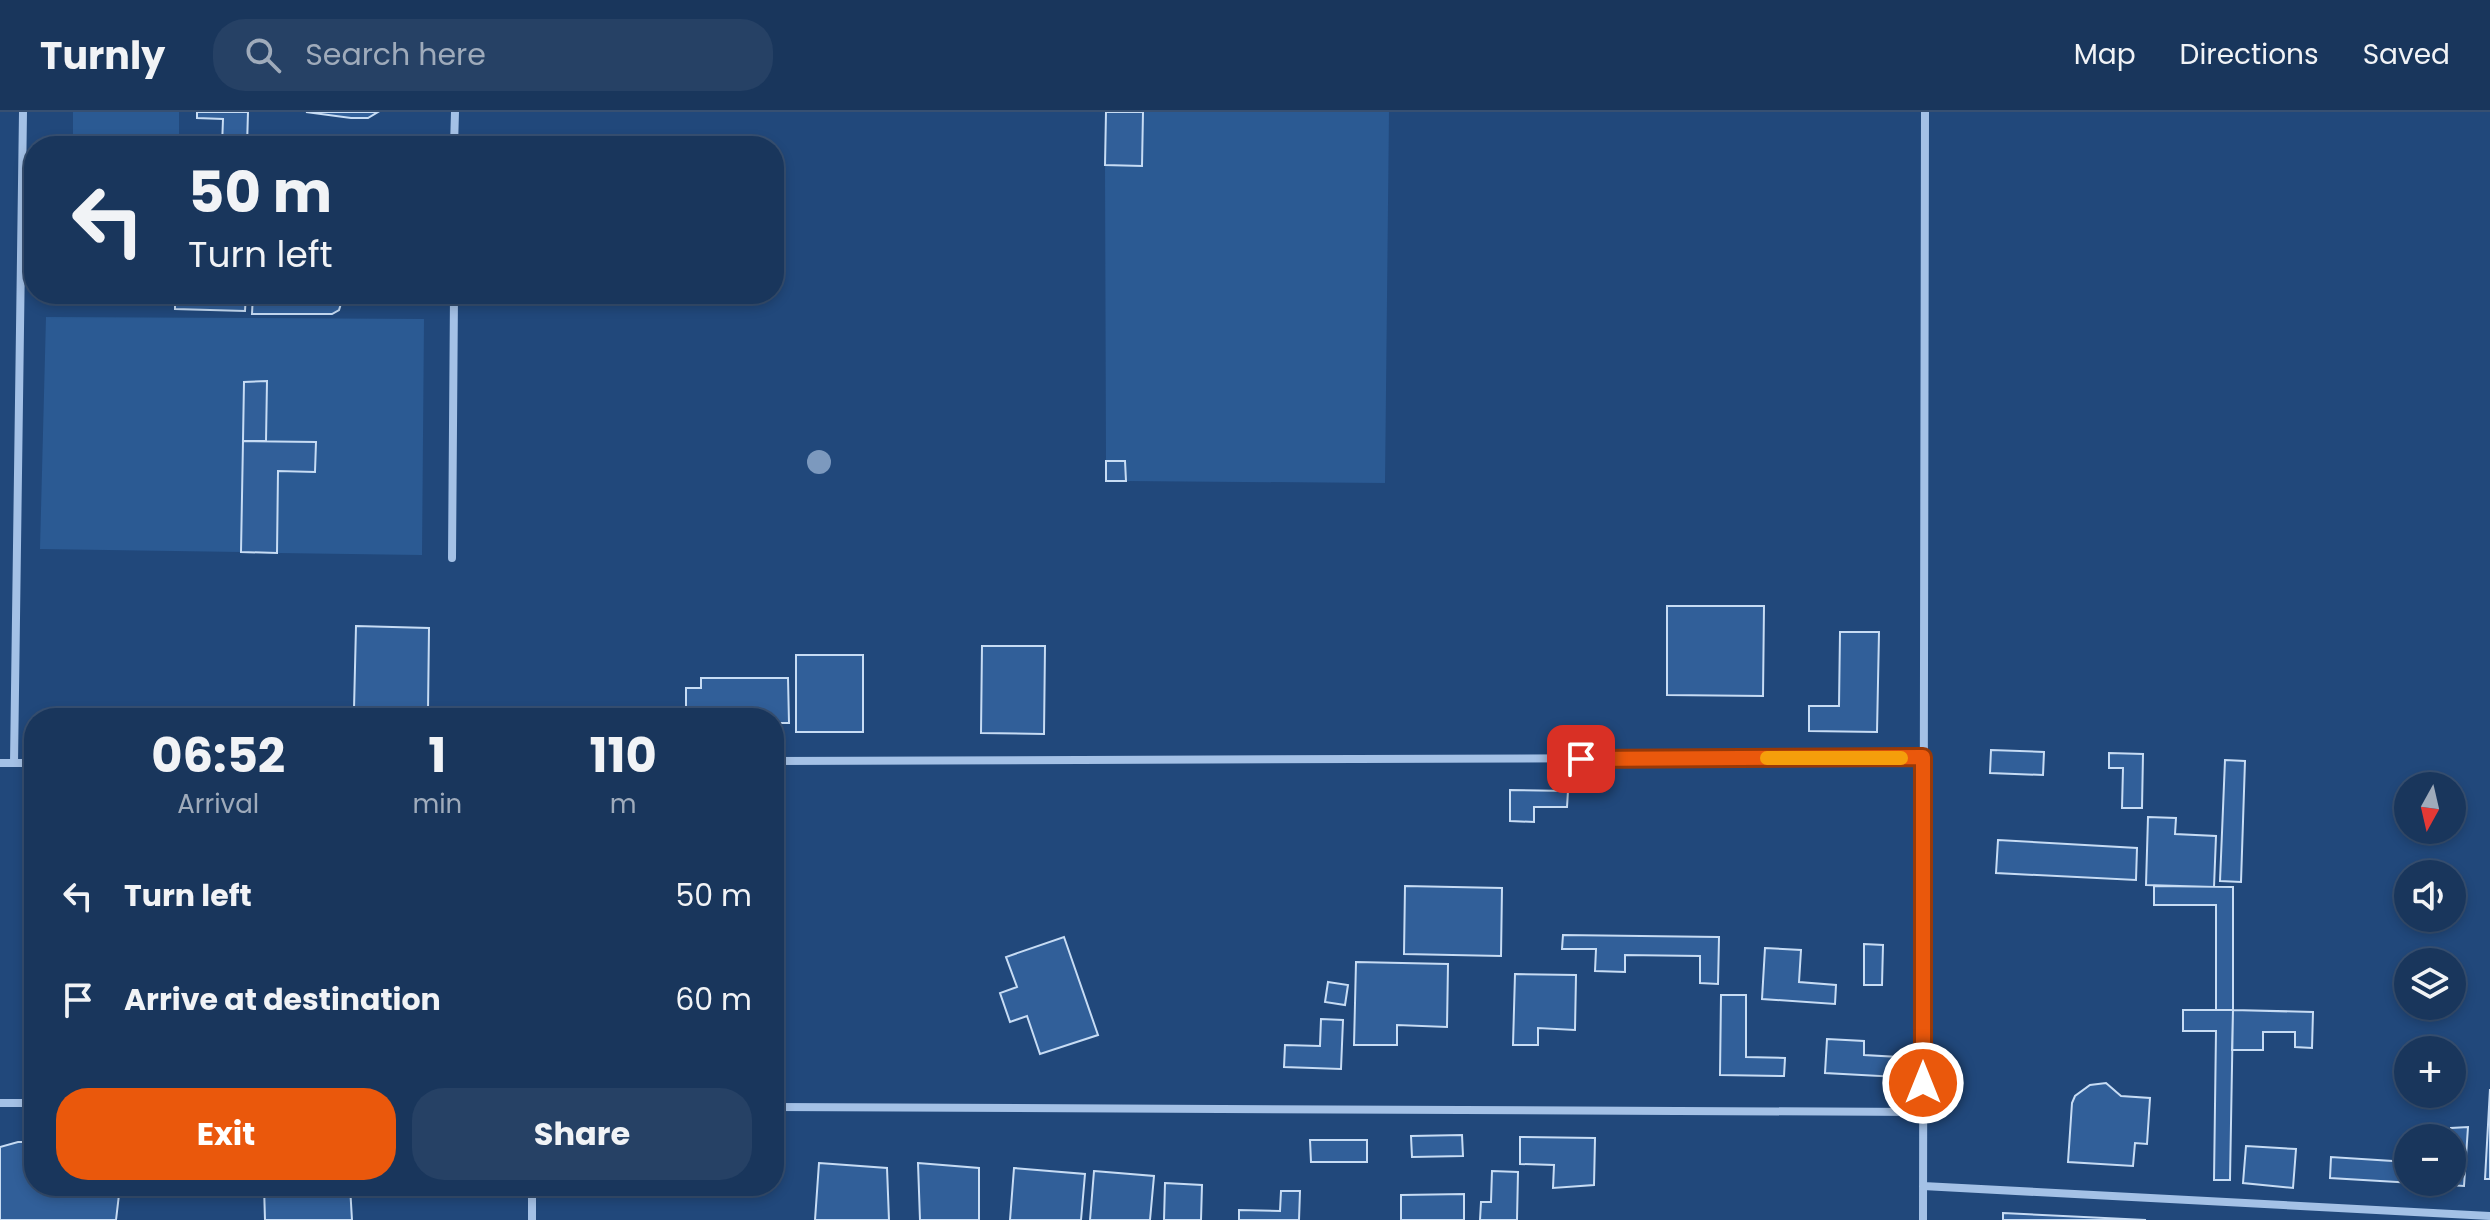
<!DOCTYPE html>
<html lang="en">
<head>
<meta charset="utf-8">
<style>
	:root { --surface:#19365c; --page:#264165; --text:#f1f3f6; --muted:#9fabbb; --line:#375072; --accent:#ea580c }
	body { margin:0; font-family:Poppins,sans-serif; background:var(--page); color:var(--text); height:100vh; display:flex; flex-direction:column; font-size:30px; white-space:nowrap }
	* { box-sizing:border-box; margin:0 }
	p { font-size:26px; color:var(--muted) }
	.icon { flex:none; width:44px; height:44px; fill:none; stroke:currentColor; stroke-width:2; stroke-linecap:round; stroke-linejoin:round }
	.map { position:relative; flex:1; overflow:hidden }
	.drawer { position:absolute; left:24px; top:596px; width:760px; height:488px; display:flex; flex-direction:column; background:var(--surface); border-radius:32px; box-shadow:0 4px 12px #0003,0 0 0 2px var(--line) }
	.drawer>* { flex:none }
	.hud { position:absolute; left:24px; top:24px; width:760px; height:168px; border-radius:32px; box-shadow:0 4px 12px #0003,0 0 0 2px var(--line); background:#19365c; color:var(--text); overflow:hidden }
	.needle { width:52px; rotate:188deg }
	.buttons { position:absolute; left:2394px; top:660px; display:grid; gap:16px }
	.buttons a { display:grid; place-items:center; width:72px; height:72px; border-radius:50%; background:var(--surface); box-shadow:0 4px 12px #0003,0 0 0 2px var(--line); font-size:40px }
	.pin { position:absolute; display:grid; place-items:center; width:68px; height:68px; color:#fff; margin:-34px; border-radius:16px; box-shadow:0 4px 12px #0006 }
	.me { position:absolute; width:88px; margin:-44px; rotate:0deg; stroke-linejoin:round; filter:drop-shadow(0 0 6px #0008) }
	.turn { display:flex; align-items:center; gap:28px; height:168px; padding:0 32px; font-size:36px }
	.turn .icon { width:104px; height:104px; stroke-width:2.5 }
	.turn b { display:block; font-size:56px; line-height:68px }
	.eta { display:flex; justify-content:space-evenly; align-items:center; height:136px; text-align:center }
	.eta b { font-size:48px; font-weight:700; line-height:56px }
	.button { display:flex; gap:16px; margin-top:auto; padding:16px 32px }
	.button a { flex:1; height:92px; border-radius:32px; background:var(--accent); color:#fff; font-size:32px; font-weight:700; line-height:92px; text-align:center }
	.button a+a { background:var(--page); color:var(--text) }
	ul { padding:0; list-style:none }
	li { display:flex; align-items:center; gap:24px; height:104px; padding:0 32px }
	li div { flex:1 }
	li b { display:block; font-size:30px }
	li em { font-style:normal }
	header { display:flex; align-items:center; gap:48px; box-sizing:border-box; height:112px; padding:0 40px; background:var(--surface); border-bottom:2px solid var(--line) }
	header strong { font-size:38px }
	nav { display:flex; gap:44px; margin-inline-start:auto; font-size:28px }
	.search { width:560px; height:72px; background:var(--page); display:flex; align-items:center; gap:20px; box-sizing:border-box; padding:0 28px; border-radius:32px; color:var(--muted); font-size:30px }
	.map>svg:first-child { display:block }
	.green { fill:#2b5a93 }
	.building { fill:#315f99; stroke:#c7dcf4; stroke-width:2 }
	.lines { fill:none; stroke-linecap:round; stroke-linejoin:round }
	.minor { stroke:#a4c1e6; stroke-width:8 }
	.tree { fill:#7c99be }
	.route-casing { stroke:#983908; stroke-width:20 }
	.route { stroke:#ea580c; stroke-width:14 }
	.slow { stroke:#f59e0b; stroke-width:14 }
</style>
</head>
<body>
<header>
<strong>Turnly</strong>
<div class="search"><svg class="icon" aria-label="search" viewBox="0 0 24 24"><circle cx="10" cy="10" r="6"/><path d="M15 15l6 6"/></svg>Search here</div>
<nav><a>Map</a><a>Directions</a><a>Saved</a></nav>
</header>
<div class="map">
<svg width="2490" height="1108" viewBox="0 0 2490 1108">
	<rect width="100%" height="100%" fill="#21487b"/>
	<!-- green -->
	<path class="green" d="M73,0h106v34h-106z
		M1143,0h246l-4,371 -259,-2 -2,-20h-18l-1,-296 37,1z
		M46,205l378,2 -2,236 -145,-2 1,-82 37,1 1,-30 -50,-1 1,-60 -23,1 -3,170 -201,-3z"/>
	<!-- building -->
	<path class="building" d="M197,0h51l-1,34h-25l1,-27 -26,-1z
		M306,0h72l-10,6h-17z
		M1106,0h37l-1,54 -37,-1z
		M175,182h71l-1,17 -70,-2z
		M253,182h91l-5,16 -7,4h-80z
		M267,269l-1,60h-23l1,-59z
		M243,329l73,1 -1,30 -37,-1 -1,82 -36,-1z
		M1106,349h19l1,20h-20z
		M1667,494h97l-1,90 -96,-1z
		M356,514l73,2 -1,83 -74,-2z
		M1840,520h39l-2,100 -68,-1v-25h30z
		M982,534h63l-1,88 -63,-1z
		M796,543h67v77h-67z
		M701,566h87l1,45h-15v-5h-88v-30h15z
		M1991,638l53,2 -1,23 -53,-2z
		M2109,641l34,1 -1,54h-20l1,-40h-14z
		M2225,648l20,1 -4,121 -21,-1z
		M1510,678l58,1 -1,16h-33v15l-24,-1z
		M2148,705l28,1 -1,16 41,2 -2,51 -68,-2z
		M1998,728l139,8 -1,32 -140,-7z
		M1405,774l97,2 -1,68 -97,-2z
		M2154,774l79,1v123h-17v-105h-62z
		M1563,823l156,2 -1,47 -18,-1v-27l-75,-1v17l-30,-1 1,-22h-34z
		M1064,825l34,98 -58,19 -13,-38 -17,6 -10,-29 17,-6 -11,-30z
		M1864,832l19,1 -1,40h-18z
		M1765,836l36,2 -2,32 37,3 -1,19 -73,-5z
		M1356,850l92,2 -1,63 -50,-2v20h-43z
		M1515,862l61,1 -1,55 -37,-2v17h-25z
		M1328,870l20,3 -3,20 -20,-3z
		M1721,883h25v62l39,1 -1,18 -64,-1z
		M2183,898h50l-3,170h-16l2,-149h-33z
		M2233,898l80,2 -1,36 -17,-1v-15h-32v18h-31z
		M1321,907l22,1 -2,49 -57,-2 1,-22 35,1z
		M1827,927l37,2v14l35,2 -1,20 -73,-4z
		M2106,971l15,13 29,2 -3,46 -12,-1 -2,23 -65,-4 4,-59 3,-7 15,-11z
		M2490,977v90h-5z
		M2468,1015l-4,59 -134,-8 1,-21 77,5v20h44l-1,-54z
		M1462,1023l1,21 -51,1 -1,-21z
		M1520,1025l75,1 -1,47 -41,3 1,-23 -34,-1z
		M1310,1028h57v22h-56z
		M18,1030h16v44h86l-4,34h-116v-73z
		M2246,1034l50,3 -3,39 -50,-5z
		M819,1051l68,5 2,52h-74z
		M918,1051l61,5v52h-59z
		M1014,1056l71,6 -4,46h-71z
		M1094,1059l60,5 -4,44h-60z
		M1492,1059l26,1 -1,48h-37l1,-18h10z
		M1165,1071l37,2 -1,35h-37z
		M264,1074h86l2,34h-87z
		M1281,1079h19l-1,29h-60v-10l41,1z
		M1464,1082v26h-63v-25z
		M2003,1101l143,7h-143z"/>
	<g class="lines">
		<!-- minor -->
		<path class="minor" d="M454,34l1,-34
			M452,446l2,-264
			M774,649l1149,-4
			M0,651h34
			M14,651l9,-651
			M0,991h34
			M774,995l1149,5
			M532,1074v34
			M1923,1074l567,30
			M1923,1108l2,-1108"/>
	</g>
	<!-- trees -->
	<circle class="tree" cx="819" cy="350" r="12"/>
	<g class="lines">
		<!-- route casing -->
		<g class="route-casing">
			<path id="route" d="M1581,647l342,-2v326"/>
		</g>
		<!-- route -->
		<use href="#route" class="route"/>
		<!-- slow -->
		<path class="slow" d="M1767,646h134"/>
	</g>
</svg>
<div class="buttons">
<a><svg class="needle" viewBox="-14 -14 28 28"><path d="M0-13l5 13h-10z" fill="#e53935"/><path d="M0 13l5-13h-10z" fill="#9fabbb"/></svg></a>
<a><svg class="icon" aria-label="sound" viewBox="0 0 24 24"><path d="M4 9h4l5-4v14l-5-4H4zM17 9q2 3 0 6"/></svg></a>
<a><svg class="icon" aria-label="layers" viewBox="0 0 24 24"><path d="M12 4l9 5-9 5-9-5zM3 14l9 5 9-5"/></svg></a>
<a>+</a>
<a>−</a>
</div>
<div class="pin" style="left:1581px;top:647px;background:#d93025"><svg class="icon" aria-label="arrive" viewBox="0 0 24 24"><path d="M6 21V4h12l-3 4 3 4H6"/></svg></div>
<svg class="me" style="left:1923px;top:971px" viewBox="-20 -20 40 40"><circle r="17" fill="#ea580c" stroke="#fff" stroke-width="3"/><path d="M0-11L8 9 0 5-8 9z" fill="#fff"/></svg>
<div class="hud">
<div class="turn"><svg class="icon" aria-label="left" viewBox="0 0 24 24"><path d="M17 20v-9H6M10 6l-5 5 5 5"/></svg><div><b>50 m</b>Turn left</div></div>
</div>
<section class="drawer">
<div class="eta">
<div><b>06:52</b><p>Arrival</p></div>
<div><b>1</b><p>min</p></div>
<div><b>110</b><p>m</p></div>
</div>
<ul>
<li><svg class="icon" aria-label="left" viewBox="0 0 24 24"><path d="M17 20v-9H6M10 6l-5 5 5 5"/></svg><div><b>Turn left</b></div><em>50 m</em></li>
<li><svg class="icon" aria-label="arrive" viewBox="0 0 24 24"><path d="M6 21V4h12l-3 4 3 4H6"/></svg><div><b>Arrive at destination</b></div><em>60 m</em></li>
</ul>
<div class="button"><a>Exit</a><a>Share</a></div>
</section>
</div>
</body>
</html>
